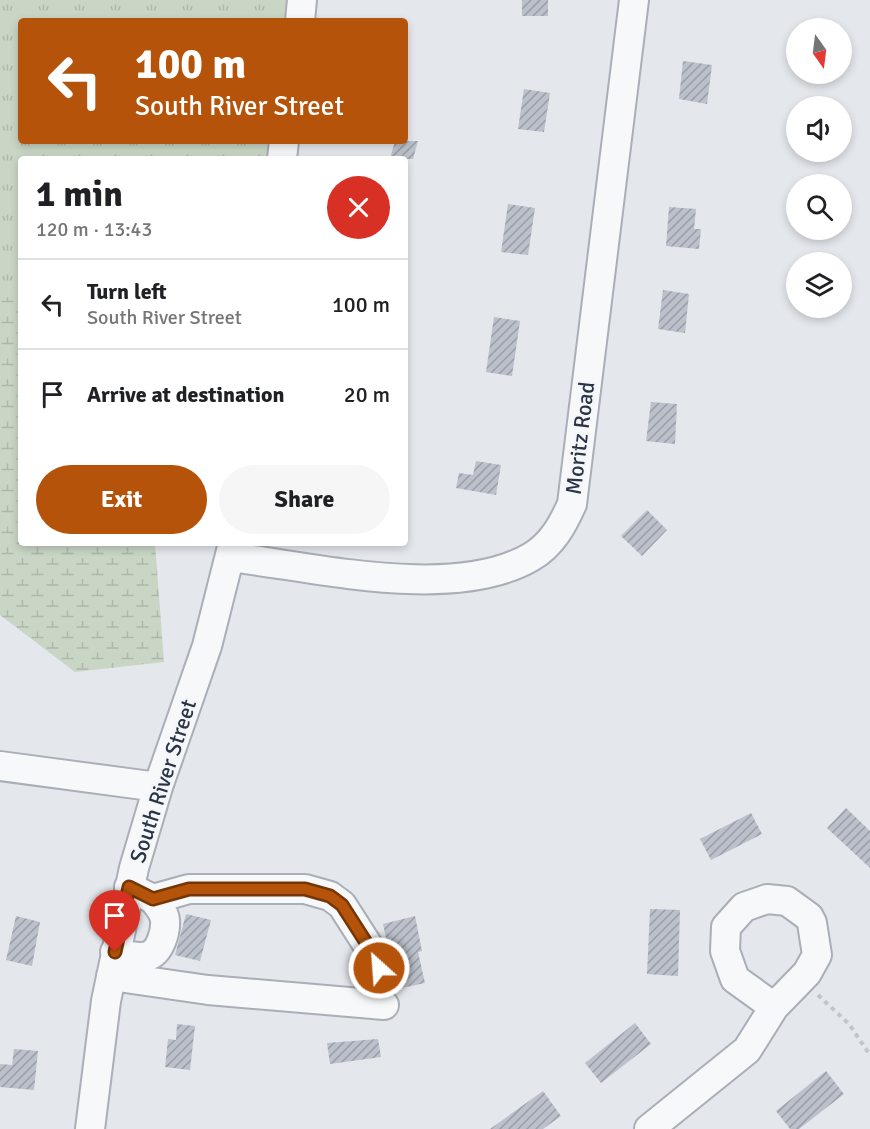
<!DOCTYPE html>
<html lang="en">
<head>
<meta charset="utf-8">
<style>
	:root { --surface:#fff; --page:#f6f6f6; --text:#202124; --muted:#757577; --line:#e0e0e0; --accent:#b45309 }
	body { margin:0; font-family:Signika,sans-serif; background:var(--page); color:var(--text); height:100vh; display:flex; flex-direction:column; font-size:22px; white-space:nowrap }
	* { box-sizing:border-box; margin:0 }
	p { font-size:20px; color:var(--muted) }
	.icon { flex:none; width:33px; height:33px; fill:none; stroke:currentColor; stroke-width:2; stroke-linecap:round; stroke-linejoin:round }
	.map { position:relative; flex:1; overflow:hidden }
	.side { position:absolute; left:18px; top:156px; width:390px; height:390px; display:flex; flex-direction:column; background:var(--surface); border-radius:6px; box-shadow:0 3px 9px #0003 }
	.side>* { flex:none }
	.guide { position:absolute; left:18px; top:18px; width:390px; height:126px; border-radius:6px; box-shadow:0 3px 9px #0003; background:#b45309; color:#fff; overflow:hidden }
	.needle { width:39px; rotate:166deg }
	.buttons { position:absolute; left:786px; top:18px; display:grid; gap:12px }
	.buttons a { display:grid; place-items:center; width:66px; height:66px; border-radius:50%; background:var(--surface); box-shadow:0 3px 9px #0003; font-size:30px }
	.pin { position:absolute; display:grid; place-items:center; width:51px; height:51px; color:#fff; margin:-62px -26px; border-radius:50% 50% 50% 0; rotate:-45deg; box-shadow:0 0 6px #0007 }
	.pin .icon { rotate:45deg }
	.me { position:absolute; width:66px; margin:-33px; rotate:334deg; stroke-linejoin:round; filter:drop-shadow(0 0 4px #0008) }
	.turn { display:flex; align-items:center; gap:21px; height:126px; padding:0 18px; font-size:27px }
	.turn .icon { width:78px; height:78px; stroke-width:2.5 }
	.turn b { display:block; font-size:42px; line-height:51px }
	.round { display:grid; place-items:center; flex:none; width:63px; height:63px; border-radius:32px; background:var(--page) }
	.summary { display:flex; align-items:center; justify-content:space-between; height:102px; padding:0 18px }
	h1 { font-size:36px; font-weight:700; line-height:45px }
	.cta { display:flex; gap:12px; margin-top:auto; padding:12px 18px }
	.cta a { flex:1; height:69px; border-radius:36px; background:var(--accent); color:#fff; font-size:24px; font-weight:700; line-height:69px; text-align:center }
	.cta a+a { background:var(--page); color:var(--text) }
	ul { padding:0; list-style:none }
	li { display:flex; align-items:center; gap:18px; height:90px; padding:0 18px; border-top:2px solid var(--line) }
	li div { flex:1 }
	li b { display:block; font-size:22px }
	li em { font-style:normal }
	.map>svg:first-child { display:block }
	.wetland { fill:url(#wetland-marsh) }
	.park { fill:url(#park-tufts) }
	.building { fill:url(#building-hatch) }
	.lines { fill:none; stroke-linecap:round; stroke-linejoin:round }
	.minor-casing { stroke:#a9aeb7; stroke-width:32 }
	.path { stroke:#c2c5cb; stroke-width:4; stroke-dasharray:4.5 4.5; stroke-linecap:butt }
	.minor { stroke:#f7f8fa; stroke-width:28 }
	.route-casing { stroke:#753606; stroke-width:15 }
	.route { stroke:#b45309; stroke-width:10 }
	.labels { text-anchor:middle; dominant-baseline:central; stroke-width:5; stroke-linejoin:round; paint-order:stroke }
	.street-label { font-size:22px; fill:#2b3445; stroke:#f4f6f9 }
</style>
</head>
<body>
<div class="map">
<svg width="870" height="1129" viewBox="0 0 870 1129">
	<defs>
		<pattern id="wetland-marsh" width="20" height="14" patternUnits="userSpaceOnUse" patternTransform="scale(1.5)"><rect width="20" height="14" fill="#c9d6c5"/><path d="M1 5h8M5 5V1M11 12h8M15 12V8" fill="none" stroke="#adb8ab"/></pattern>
		<pattern id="park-tufts" width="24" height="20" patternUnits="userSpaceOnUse" patternTransform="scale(1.5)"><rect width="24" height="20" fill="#c9d6c5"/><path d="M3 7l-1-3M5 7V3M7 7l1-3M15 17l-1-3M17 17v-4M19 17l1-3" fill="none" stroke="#adb8ab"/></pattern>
		<pattern id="building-hatch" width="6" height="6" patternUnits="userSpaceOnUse" patternTransform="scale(1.5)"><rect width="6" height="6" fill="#bbc0ca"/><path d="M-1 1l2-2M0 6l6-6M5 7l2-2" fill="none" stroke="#989da6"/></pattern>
	</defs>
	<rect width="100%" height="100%" fill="#e4e7ec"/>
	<!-- wetland -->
	<path class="wetland" d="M0,0l21,21v522h134l9,119 -89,10 -75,-57z"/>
	<!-- park -->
	<path class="park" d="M0,0h303l-6,21h-276v120h269v18h-269v141l-21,-4z"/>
	<!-- building -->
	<path class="building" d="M522,0h26v16h-26z
		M683,61l29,4 -5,39 -28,-5z
		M524,89l26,4 -6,39 -26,-3z
		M395,141h23l-5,18h-23z
		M508,204l27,4 -7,47 -27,-3z
		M669,207l27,2 -2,20h7l-2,20 -33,-3z
		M663,290l26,4 -4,39 -27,-4z
		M494,317l26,4 -8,55 -26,-4z
		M651,402l26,2 -2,40 -29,-3z
		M476,461l25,4 -5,30 -40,-7 3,-15 14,2z
		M647,510l20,20 -25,26 -21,-20z
		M846,808l24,23v37l-43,-40z
		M751,813l11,21 -51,26 -11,-21z
		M650,909l30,1 -2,66 -31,-2z
		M186,914l25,6 -11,41 -25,-6z
		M16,916l24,6 -8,44 -26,-6z
		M415,916l7,35 -4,1 7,31 -23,5 -7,-32 -3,1 -3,-6 -6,-27z
		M635,1023l16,21 -50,39 -16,-20z
		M177,1024l18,2 -5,44 -25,-3 3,-28 8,1z
		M378,1039l3,18 -51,7 -3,-21z
		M14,1049l24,2 -4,39 -34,-3v-23l12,1z
		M826,1071l18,23 -45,35h-9l-14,-18z
		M543,1091l18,25 -18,13h-53z"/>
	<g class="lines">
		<!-- minor casing -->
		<g class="minor-casing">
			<path id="minor" d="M300,21l2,-21
				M282,159l2,-18
				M230,557c85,10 224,45 301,0 21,-12 32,-33 41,-53l62,-504
				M0,766l158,21
				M129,887l24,12 36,-10h116l25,7 12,9 25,39 12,24
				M115,952c11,3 22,7 33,4 12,-4 18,-24 17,-36 -1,-8 -7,-15 -12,-21
				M111,976l97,14 176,15
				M90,1129l16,-128 28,-133 24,-81 49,-141 26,-103
				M649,1129l98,-79 27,-43 33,-34 10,-18 -5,-32 -3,-6 -22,-16 -20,-2 -23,8 -18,20 -1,24 10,28 39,28"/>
		</g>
		<!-- path -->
		<path class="path" d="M818,995l31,29 21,31"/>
		<!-- minor -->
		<use href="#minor" class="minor"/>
	</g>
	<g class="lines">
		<!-- route casing -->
		<g class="route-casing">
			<path id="route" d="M115,952l14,-65 24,12 36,-10h116l25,7 12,9 25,39 12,24"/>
		</g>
		<!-- route -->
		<use href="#route" class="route"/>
	</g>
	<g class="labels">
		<!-- street labels -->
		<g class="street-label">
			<text transform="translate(580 438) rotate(-83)">Moritz Road</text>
			<text transform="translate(163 781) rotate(-72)">South River Street</text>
		</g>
	</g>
</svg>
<div class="buttons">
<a><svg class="needle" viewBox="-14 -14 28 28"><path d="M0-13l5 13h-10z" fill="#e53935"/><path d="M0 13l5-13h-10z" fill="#757577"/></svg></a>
<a><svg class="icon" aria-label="sound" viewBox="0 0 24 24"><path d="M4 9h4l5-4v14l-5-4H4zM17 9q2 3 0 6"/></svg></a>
<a><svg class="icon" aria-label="search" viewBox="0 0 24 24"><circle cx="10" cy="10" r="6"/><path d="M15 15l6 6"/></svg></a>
<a><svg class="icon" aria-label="layers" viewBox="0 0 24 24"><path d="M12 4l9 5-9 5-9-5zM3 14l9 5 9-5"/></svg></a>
</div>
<div class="pin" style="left:115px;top:952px;background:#d93025"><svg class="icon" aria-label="arrive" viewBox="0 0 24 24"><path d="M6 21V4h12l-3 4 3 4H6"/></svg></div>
<svg class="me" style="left:379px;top:968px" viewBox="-20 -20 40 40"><circle r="17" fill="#b45309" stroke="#fff" stroke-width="3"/><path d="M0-11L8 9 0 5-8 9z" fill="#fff"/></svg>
<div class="guide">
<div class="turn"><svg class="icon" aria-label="left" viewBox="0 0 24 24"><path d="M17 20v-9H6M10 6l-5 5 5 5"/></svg><div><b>100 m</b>South River Street</div></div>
</div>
<section class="side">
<div class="summary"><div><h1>1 min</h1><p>120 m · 13:43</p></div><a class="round" style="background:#d93025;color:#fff"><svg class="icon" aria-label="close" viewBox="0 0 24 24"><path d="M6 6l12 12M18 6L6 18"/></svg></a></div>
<ul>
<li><svg class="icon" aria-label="left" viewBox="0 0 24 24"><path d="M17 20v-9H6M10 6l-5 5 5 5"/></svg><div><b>Turn left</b><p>South River Street</p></div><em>100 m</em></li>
<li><svg class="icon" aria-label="arrive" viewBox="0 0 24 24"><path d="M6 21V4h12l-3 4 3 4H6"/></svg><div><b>Arrive at destination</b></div><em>20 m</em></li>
</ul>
<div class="cta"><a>Exit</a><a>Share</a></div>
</section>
</div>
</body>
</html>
